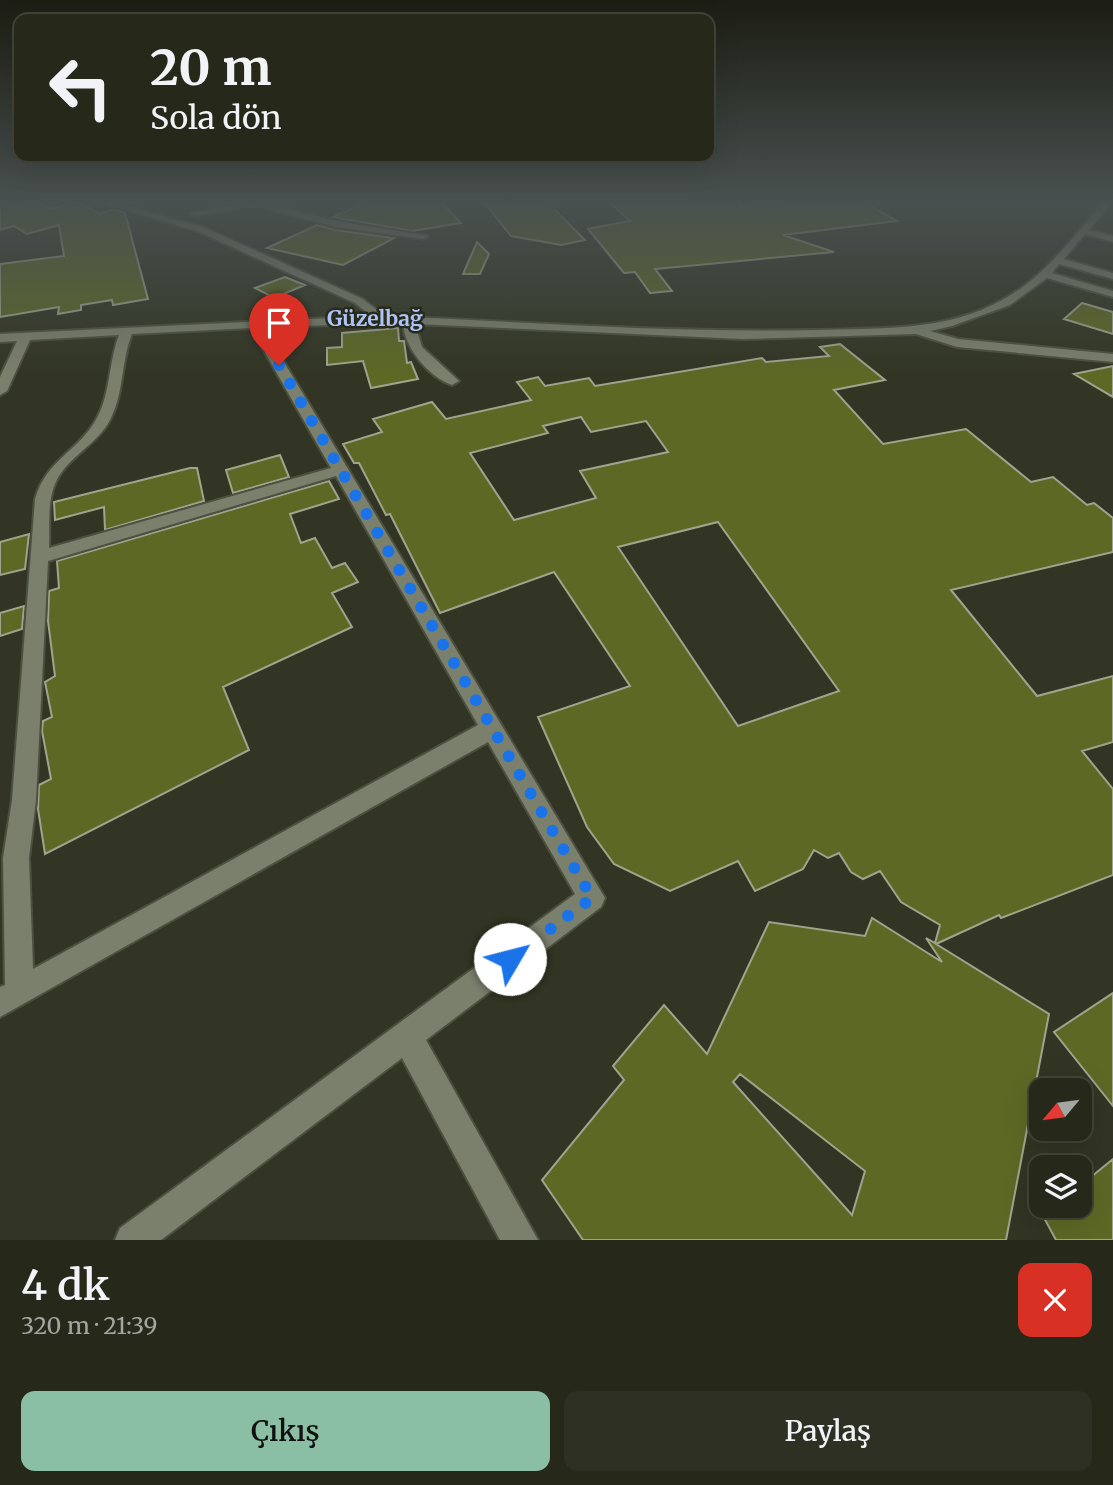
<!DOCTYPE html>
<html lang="tr">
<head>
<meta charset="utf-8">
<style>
	:root { --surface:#26281a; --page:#2e3023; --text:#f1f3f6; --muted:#a4a6a2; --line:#424439; --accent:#8abfa5 }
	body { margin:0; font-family:Merriweather,serif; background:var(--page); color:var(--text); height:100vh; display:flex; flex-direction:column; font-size:26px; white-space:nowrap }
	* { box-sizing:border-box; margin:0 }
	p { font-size:23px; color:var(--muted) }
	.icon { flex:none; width:38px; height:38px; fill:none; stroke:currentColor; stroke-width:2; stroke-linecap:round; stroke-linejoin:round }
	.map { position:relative; height:1240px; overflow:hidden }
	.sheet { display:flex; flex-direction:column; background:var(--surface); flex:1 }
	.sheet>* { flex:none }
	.top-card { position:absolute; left:14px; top:14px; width:700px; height:147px; border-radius:14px; box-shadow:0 7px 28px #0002,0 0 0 2px var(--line); background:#26281a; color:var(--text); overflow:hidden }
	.needle { width:46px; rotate:241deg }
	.fabs { position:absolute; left:1029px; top:1078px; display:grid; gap:14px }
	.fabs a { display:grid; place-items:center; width:63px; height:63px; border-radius:14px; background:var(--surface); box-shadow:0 7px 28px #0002,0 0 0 2px var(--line); font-size:35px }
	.pin { position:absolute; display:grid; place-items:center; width:60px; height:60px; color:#fff; margin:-72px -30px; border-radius:50% 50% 50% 0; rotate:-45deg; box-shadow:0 0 7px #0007 }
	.pin .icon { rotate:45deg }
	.me { position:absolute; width:77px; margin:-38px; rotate:53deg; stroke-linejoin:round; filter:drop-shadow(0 0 5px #0008) }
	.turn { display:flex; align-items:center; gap:24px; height:147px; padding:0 21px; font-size:32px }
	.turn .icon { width:91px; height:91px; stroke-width:2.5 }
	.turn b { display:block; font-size:49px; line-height:60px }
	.round { display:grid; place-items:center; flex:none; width:74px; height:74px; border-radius:14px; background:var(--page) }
	.headline { display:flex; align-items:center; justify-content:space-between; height:119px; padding:0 21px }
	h1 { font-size:42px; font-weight:600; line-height:52px }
	.cta { display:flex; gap:14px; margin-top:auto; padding:14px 21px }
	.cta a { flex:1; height:80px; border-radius:14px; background:var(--accent); color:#111; font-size:28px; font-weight:600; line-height:80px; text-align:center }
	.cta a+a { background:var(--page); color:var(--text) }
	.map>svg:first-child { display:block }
	.building { fill:#5d6825; stroke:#a0a48f; stroke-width:2; fill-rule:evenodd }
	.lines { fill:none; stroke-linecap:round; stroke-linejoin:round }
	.minor-casing { stroke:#4c5041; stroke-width:4 }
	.minor { fill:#7b806c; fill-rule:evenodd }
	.route { stroke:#1a73e8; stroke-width:12; stroke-dasharray:0 21.6 }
	.labels { text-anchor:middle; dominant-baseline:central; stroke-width:5; stroke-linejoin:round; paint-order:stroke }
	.far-district-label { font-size:21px; font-weight:bold; fill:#aec4f9; stroke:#282b1a }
</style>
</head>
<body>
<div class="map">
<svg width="1113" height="1240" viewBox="0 0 1113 1240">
	<rect width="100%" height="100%" fill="#323523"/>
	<!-- building -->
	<path class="building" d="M8,201h21l5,5 6,-2 10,5 28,-7 22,12 14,-5 11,4 23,86 -35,6 -1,-5 -31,5v5l-23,4 1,-7 -59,10v-53l64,-8 -5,-31 -32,9 -13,-8 -14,4v-28z
		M369,201h71l21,22 -49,8 -79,-14z
		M483,201h63l39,39 -24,5 -50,-9z
		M608,201h132l1,6 49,-6h71l36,20 -114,14 51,17 -179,17 17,22 -22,2 -15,-21 -11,1 -36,-44 42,-8z
		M317,225l18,5 59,8 -51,27 -76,-17z
		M477,242l12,12 -9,20h-17z
		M285,277l20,8 -31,13 -19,-10z
		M1082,303l31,9v22l-49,-15z
		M398,328l1,13h5l3,22 4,-1 7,17 -47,9 -8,-27 -36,4v-17l15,-1v-14z
		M840,344l45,36 -51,10 49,54 83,-15 65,53 22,-5 34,28 7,-2 19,15v34l-162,38 86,106 76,-20v66l-31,9 31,38v86l-112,43 -2,-3 -63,29 113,70 -43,226h-423l-41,-60 82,-100 -11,-14 51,-61 43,49 62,-132 96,14 7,-18 70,44 -16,-24 9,5 5,-18 -39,-23 -21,-31 -17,8 -12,-7 -12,-19 -11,5 -14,-8 -11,19 -48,22 -17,-30 -68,30 -56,-27 -27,-37 -49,-110 92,-31 -76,-114 -114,41 -50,-99 -4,1 -27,-52h-5l-11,-19 39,-12 -9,-13 59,-17 14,17 85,-19 -14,-18 21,-5 7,9 44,-8 6,8 167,-28 4,4 63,-6 -9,-9zM581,417l10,15 55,-11 22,31 -88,19 16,27 -82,22 -44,-67 78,-20 -5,-7zM718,522l5,7 116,162 -101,35 -120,-179zM740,1074l125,97 -13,44 -119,-133z
		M1113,366v31l-39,-23z
		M280,455l9,22 -56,16 -7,-23z
		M190,468h7l7,33 -99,29 -1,-23 -49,13 -1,-18z
		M329,481l10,18 -49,15 11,29 14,-5 17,30 13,-5 13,19 -26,11 20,34 -129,60 26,63 -204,104 -7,-45 1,-24 12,-6 -9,-48 1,-10 9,-4 -7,-35 10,-6 -7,-55 1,-30 10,-3 -2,-27z
		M29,534l-4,35 -25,6v-33z
		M24,606l-2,23 -22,7v-23z
		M1113,993v113l-59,-74z
		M1113,1159v81h-57l-13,-24 12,-10h25v-20z"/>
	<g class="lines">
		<!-- minor casing -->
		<g class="minor-casing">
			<path id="minor" d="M95,201h13l95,26 160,72 22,17c143,6 287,17 430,14 63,-2 130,2 187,-30 42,-22 72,-64 102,-99h9l-24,29 24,6v6l-28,-8 -21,25 49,14v6l-54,-15 -7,9 61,18v6l-66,-19 -37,27 -58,21 -22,5 28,8 155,15v8l-156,-15 -41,-13 -173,5 -328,-15 7,23 37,34 -7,4c-23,-8 -48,-37 -49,-62l-140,4 342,571 -4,9 -175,133 112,200h-38l-98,-182 -241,182h-46l5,-12 455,-334 -87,-152 -488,275v-30l5,-2 -2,-127 9,-58 23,-301c11,-38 40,-46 59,-76 17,-26 14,-60 25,-88l-89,5 -23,51 -7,4v-18l17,-36 -17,1v-8l371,-18 -16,-13 -158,-72zM251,328l80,140 -282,80c1,-20 -2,-45 6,-64 11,-27 43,-39 56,-66 13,-26 10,-57 21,-84zM336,476l142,249 -445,244 -4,-111 7,-58 12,-239z
				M258,201l78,20 92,15 -5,3 -87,-12 -80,-21 -62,10 -4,-3z"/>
		</g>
		<!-- minor -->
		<use href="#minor" class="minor"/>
	</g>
	<!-- sky -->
	<linearGradient id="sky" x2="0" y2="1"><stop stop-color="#1c1d13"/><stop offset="0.54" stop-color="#495150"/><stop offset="1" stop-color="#495150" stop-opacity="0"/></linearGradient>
	<rect width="1113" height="374" fill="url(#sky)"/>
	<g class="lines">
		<!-- route -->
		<path class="route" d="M279,365l313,533 -82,61"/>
	</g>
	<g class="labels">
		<!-- far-district labels -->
		<g class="far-district-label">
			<text x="375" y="318">Güzelbağ</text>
		</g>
	</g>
</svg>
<div class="fabs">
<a><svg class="needle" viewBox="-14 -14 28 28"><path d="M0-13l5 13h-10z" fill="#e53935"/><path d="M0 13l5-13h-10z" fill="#a4a6a2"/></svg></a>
<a><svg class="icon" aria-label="layers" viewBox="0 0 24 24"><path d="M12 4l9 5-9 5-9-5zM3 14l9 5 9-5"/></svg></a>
</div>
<div class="pin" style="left:279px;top:365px;background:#d93025"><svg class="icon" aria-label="arrive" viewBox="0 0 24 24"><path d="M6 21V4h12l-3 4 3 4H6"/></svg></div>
<svg class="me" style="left:510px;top:959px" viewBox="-20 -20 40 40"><circle r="19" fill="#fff"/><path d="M0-13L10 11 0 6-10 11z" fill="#1a73e8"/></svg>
<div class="top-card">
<div class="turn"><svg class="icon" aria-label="left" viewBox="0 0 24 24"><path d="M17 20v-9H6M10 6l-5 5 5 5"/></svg><div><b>20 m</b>Sola dön</div></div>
</div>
</div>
<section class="sheet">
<div class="headline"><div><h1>4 dk</h1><p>320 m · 21:39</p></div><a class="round" style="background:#d93025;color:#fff"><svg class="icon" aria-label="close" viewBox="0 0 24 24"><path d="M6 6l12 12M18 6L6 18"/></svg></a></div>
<div class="cta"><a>Çıkış</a><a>Paylaş</a></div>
</section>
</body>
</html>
